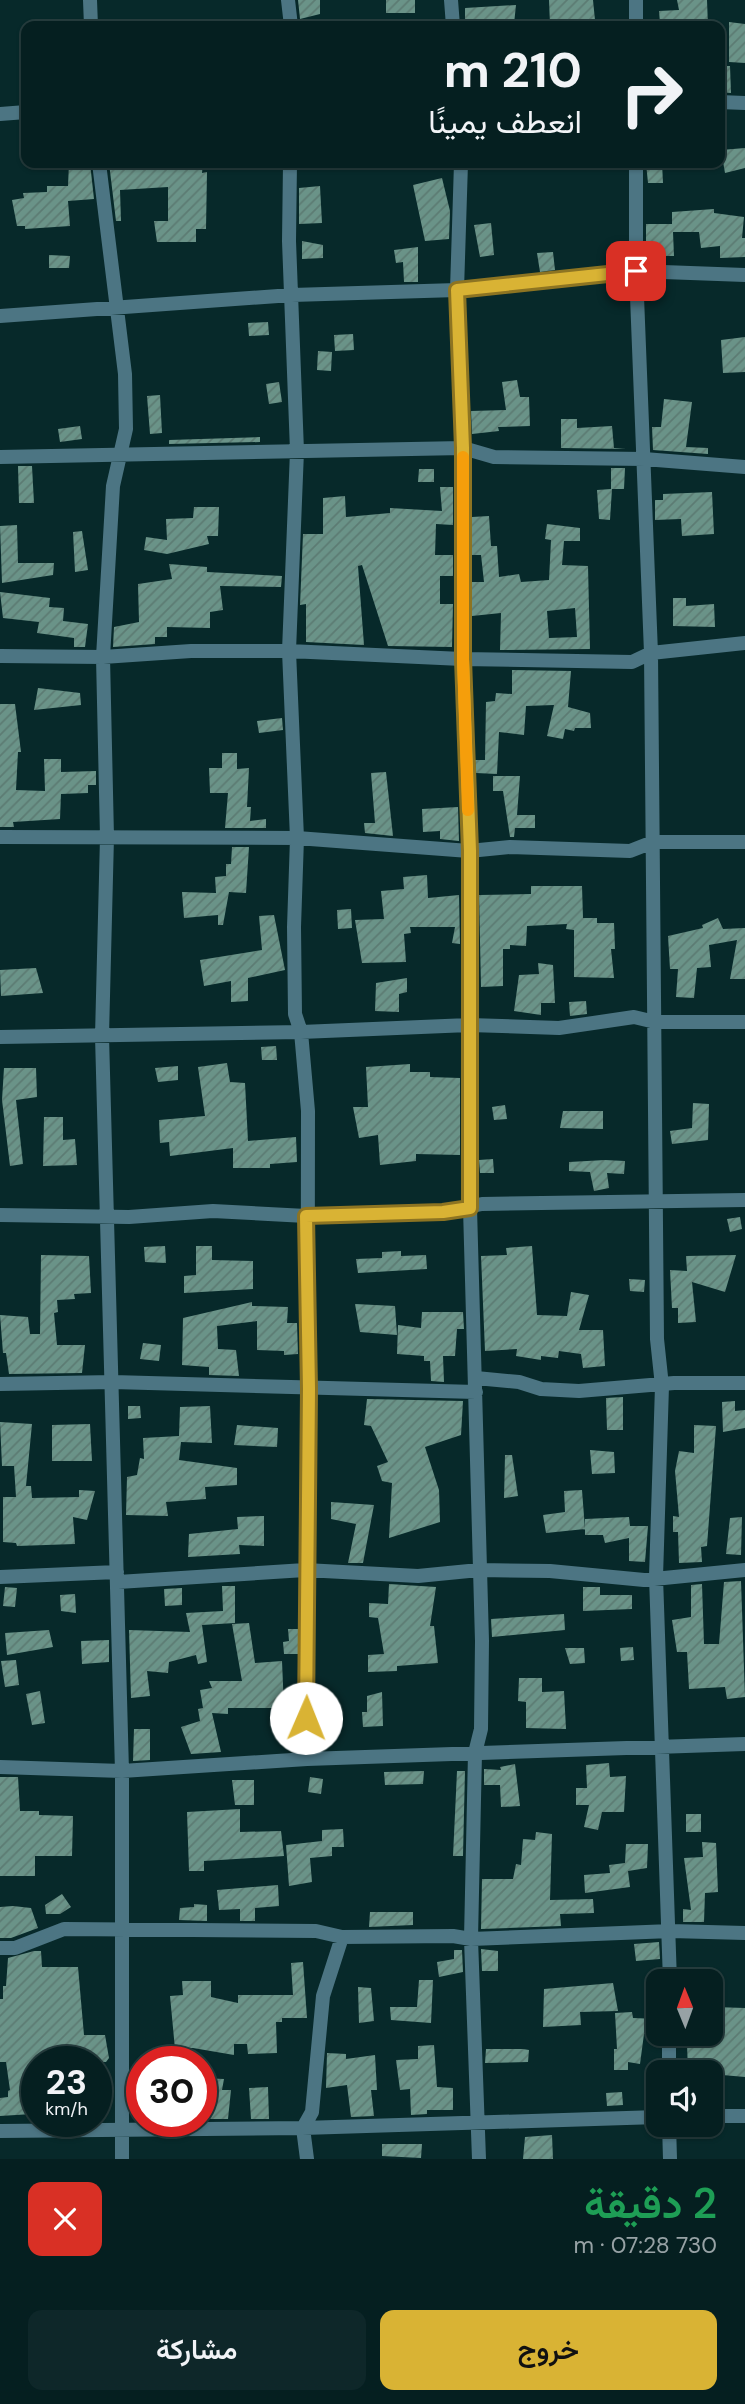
<!DOCTYPE html>
<html lang="ar">
<head>
<meta charset="utf-8">
<style>
	:root { --surface:#051f20; --page:#0e2729; --text:#f1f3f6; --muted:#97a2a5; --line:#263d3e; --accent:#d9b334 }
	body { margin:0; font-family:"DM Sans",Vazirmatn,sans-serif; background:var(--page); color:var(--text); direction:rtl; height:100vh; display:flex; flex-direction:column; font-size:26px; white-space:nowrap }
	* { box-sizing:border-box; margin:0 }
	p { font-size:23px; color:var(--muted) }
	.icon { flex:none; width:38px; height:38px; fill:none; stroke:currentColor; stroke-width:2; stroke-linecap:round; stroke-linejoin:round }
	.map { position:relative; height:2159px; overflow:hidden; direction:ltr }
	.sheet { display:flex; flex-direction:column; background:var(--surface); flex:1 }
	.sheet>* { flex:none }
	.top-card { position:absolute; left:21px; top:21px; width:704px; height:147px; border-radius:14px; box-shadow:0 2px 5px #0004,0 0 0 2px var(--line); direction:rtl; background:#051f20; color:var(--text); overflow:hidden }
	.needle { width:46px; rotate:359deg }
	.tools { position:absolute; left:646px; top:1969px; display:grid; gap:14px }
	.tools a { display:grid; place-items:center; width:77px; height:77px; border-radius:14px; background:var(--surface); box-shadow:0 2px 5px #0004,0 0 0 2px var(--line); font-size:35px }
	.speed { position:absolute; left:21px; top:2046px; display:flex; gap:14px; font-size:35px; font-weight:700; text-align:center }
	.speed>* { display:grid; place-content:center; width:91px; height:91px; border-radius:50%; background:var(--surface); box-shadow:0 2px 5px #0004,0 0 0 2px var(--line); line-height:1 }
	.speed small { font-size:18px; font-weight:400 }
	.speed .limit { border:10px solid #d22; background:#fff; color:#111 }
	.pin { position:absolute; display:grid; place-items:center; width:60px; height:60px; color:#fff; margin:-30px; border-radius:14px; box-shadow:0 4px 10px #0006 }
	.me { position:absolute; width:77px; margin:-38px; rotate:1deg; stroke-linejoin:round; filter:drop-shadow(0 0 5px #0008) }
	.turn { display:flex; align-items:center; gap:24px; height:147px; padding:0 28px; font-size:32px }
	.turn .icon { width:91px; height:91px; stroke-width:2.5 }
	.turn b { display:block; font-size:49px; line-height:60px }
	.round { display:grid; place-items:center; flex:none; width:74px; height:74px; border-radius:14px; background:var(--page) }
	.headline { display:flex; align-items:center; justify-content:space-between; height:119px; padding:0 28px }
	h1 { font-size:42px; font-weight:600; line-height:52px; color:#1e9e55 }
	.cta { display:flex; gap:14px; margin-top:auto; padding:14px 28px }
	.cta a { flex:1; height:80px; border-radius:14px; background:var(--accent); color:#111; font-size:28px; font-weight:600; line-height:80px; text-align:center }
	.cta a+a { background:var(--page); color:var(--text) }
	.map>svg:first-child { display:block }
	.building { fill:url(#building-hatch); fill-rule:evenodd }
	.lines { fill:none; stroke-linecap:round; stroke-linejoin:round }
	.street { stroke:#4c7583; stroke-width:14 }
	.route-casing { stroke:#8d7422; stroke-width:18 }
	.route { stroke:#d9b334; stroke-width:12 }
	.slow { stroke:#f59e0b; stroke-width:12 }
</style>
</head>
<body>
<div class="map">
<svg width="745" height="2159" viewBox="0 0 745 2159">
	<defs>
		<pattern id="building-hatch" width="6" height="6" patternUnits="userSpaceOnUse" patternTransform="scale(1.75)"><rect width="6" height="6" fill="#6a9388"/><path d="M-1 1l2-2M0 6l6-6M5 7l2-2" fill="none" stroke="#5c7b73"/></pattern>
	</defs>
	<rect width="100%" height="100%" fill="#07292a"/>
	<!-- building -->
	<path class="building" d="M298,0h22v14l-20,5z
		M386,0h29v13h-29z
		M549,0h44l2,20 -45,5z
		M677,0h30l1,26h-45v-3h-3l-1,-12 20,-1z
		M516,5l-2,19 -49,1v-17z
		M729,22l16,2v39l-16,-1z
		M719,66h11l1,27 -12,-1z
		M745,148v20l-20,5 -4,-23z
		M69,163h21l4,36 -26,2 2,25 -45,3v-3h-8l-5,-26 12,-2 -1,-5 24,-1v-6h21z
		M109,163l41,4 1,-4h52l-1,10 5,-1 -1,57h-10v13h-39l-3,-21h14v-34l-48,3 1,31h-5z
		M646,163h16l1,20h-15z
		M442,178l8,33 -1,28 -24,2 -12,-56z
		M320,186l2,37 -23,1v-36z
		M714,209v4l30,4 -2,21h3v19l-25,1v-12l-19,2 -2,-16h-26l1,24h-16v6h-12v-38h26v-12z
		M491,223l3,32 -14,2 -6,-32z
		M302,241l21,4v13l-21,1z
		M418,247v35h-14l-1,-20 -7,1 -2,-13z
		M553,252l2,18 -15,2 -3,-19z
		M49,255l21,1 -1,12h-20z
		M268,322l1,13 -20,1 -1,-13z
		M353,334l1,16 -19,1 -1,-16z
		M745,337v35l-22,1 -2,-33z
		M318,351l14,1 -1,19 -14,-1z
		M517,380l3,17h9l1,29 -32,1 1,4 -27,3 -1,-23 35,-1 -4,-28z
		M279,382l3,20 -13,2 -3,-20z
		M160,395l2,38 -12,1 -3,-38z
		M664,399l28,3 -6,45 22,1v6l-55,-4 -1,-23h9z
		M561,419h16v9l35,-2 2,22 12,1 -65,-1z
		M80,426l2,13 -22,3 -2,-13z
		M260,437v5l-91,2v-4z
		M18,466h14l2,37h-15z
		M611,468h14l-1,21h-12l-2,31 -11,-1 -2,-29 14,-1z
		M419,469h15v13h-16z
		M440,487h13v38l-17,-1 -1,31h18v21h-13v28h13l-1,43 -64,-1 -26,-81 -4,1 6,79 -58,-3v-38l-6,1 3,-71h20v-36l22,-2 1,21 44,-4v-5l52,3z
		M712,492l2,42 -32,2 -1,-17 -26,1v-20h8v-6z
		M194,507h25l-1,29h-11l2,8 -42,10 -23,-4 2,-13 21,3 -1,-21 27,-1z
		M489,516l2,30h6l2,31 20,-3 2,8 28,-2 2,-40 -6,-1 2,-15 33,4v13h-16l-2,24 26,1 2,83 -90,1 1,-37 -29,3v-34h12l-3,-27h-9v-38zM575,608l2,29 -28,1 -2,-27z
		M17,525l1,38h36l-1,12 -51,8 -2,-57z
		M82,531l6,39 -13,2 -2,-40z
		M169,564l38,3v5l75,4 -1,11 -61,-1 3,24 -13,2v16l-43,-1v10h-12v7l-42,3 1,-20 25,-5 -1,-38 34,-5z
		M0,592l50,6 -1,9 15,1 -1,13 25,3 -3,23h-11v-9l-37,-5 2,-11 -36,-4z
		M673,598h13v8l28,-2 1,23 -42,-1z
		M512,670l59,1 -3,36 22,6 1,15h-16l-1,3 -9,-2 -2,10 -16,-3 7,-31 -28,1 -2,29 -25,-3 -2,42 -21,-1 -1,-13h10l1,-58 9,-1 1,-8 16,1z
		M38,688l42,5 1,12 -47,5z
		M0,704h15l6,48h-3l-2,38 29,1 -1,-32h17v13l35,-1v14h-8v8l-27,1 -1,25 -47,3 1,5h-14z
		M282,718l1,12 -24,3 -2,-12z
		M222,753h15v16l12,-1 -2,39h4l-1,14 16,-2v9h-41l3,-35h-18l-1,-25h13z
		M386,772l7,64 -28,-3 -1,-10h11l-4,-50z
		M493,776h27l-3,39h18v13h-20l-1,9h-4l-7,-46h-10z
		M458,807l1,34 -19,-2v-8l-17,1 -1,-23z
		M232,847h17l-3,46 -17,-1 -6,33h-5v-10l-34,3 -2,-26 34,1 -1,-16 11,-1v-12h5z
		M427,875l1,23 31,-3 1,49 -8,-1 3,-16h-45l1,6 -7,1 2,28 -44,1 -7,-43 29,-1 -3,-28 23,-2 -1,-12z
		M531,886h51l1,32h14v5h17l1,26h-4l3,29 -40,-1v-47l-8,-1 1,-5 -40,2 -1,20 -16,-1v4h-7v37l-22,1 -2,-92 52,-1z
		M351,909l1,19 -14,1 -1,-19z
		M274,915l11,55 -37,8v23l-17,1v-21l-27,5 -4,-26 62,-10 -3,-34z
		M718,918l5,11 22,-1v51h-15l7,-39 -28,5 2,22 -14,1 -3,30 -18,-1 2,-28h-8l-2,-33 35,-8 -1,-3z
		M538,963l15,2 2,38h-14v12l-27,-4 5,-36 20,-1z
		M36,968l7,25 -42,3 -1,-26z
		M407,978v14l-8,2v18l-24,-1 1,-28z
		M586,1001l1,13 -17,2 -1,-14z
		M276,1046l1,14h-15l-1,-13z
		M227,1063l3,19 15,1 3,58 48,-4 1,25 -27,2v4h-37v-20l-63,8 -1,-14 -9,1 -1,-23 46,-4 -7,-49z
		M410,1064v8h20v5l30,1v77l-44,-1v7l-36,4 -2,-30 -19,3 -6,-31h15l-2,-40z
		M178,1066v14l-20,2 -3,-14z
		M4,1068h32l1,29 -21,3 7,64 -13,2 -8,-66z
		M693,1103l16,1 -1,36 -36,4 -2,-13 22,-3z
		M505,1105l2,14 -13,1 -2,-13z
		M563,1111h40v18l-43,-1z
		M44,1117h19v23l12,-1 2,26 -34,1z
		M493,1159l1,14h-14l-1,-13z
		M605,1160l20,1 -1,13 -17,-1 2,15 -15,3 -4,-19 -21,-1v-9z
		M740,1217l2,12 -12,3 -3,-13z
		M165,1246l1,17 -21,-1 -1,-15z
		M196,1246h16v14l41,1v28l-69,4v-17l12,-1z
		M532,1246l5,69 30,1 4,-24 18,3 -10,35h24l2,36 -22,2 -2,-14 -22,-3 -1,7 -17,-2v4l-25,-4 1,-7 -32,2 -4,-95 26,-1 -1,-7z
		M401,1251v5l25,-1 1,14 -69,4 -2,-14 26,-1v-6z
		M41,1255l48,1 2,37 -17,1 1,5 -18,1 1,12 -4,1 3,32h28l-3,28 -73,1 -3,-21h-3l-3,-38 28,2 2,17h10z
		M736,1255l-11,37 -33,-10 4,40 -18,1v-15h-6l-2,-38 17,1 -1,-15z
		M629,1279l16,1 -1,12 -14,-1z
		M252,1302v4l36,1 -1,16h10l1,31 -14,1v-4l-27,-1v-29l-40,5 1,23 18,1 3,26 -30,-1v-8l-27,-2 1,-47z
		M355,1304l40,2 2,29 -37,-3z
		M422,1312h41l1,17h-7l-2,27h-12l1,26 -13,-1 -1,-20h-6v-5l-27,-2 1,-29 23,3z
		M143,1343l18,2 -2,16 -19,-2z
		M623,1397v33h-16l-1,-32z
		M367,1399l96,2 -2,34 -36,12 14,43 1,32 -51,16 3,-55 -10,-2 -5,-15 11,-4 -17,-36 -7,-1z
		M735,1401v10l10,-1v18l-22,4 -1,-30z
		M128,1406h12l1,12 -13,1z
		M210,1406l2,37 -31,-1 -2,18 58,8v17l-32,2 1,12 -40,3 2,14 -42,-1 1,-38 10,-2 3,-17 4,1 -1,-21 36,-2 1,-29z
		M0,1422l32,2 -6,62h5l1,12 47,-1v-7l16,1 -8,29 -14,-3 2,27 -58,2 -1,-3 -13,-1v-45h13l-2,-31h-12z
		M90,1424l2,37h-40v-36z
		M237,1425l41,3 -1,19 -43,-2z
		M694,1425l22,1 -9,120 -6,1 1,15 -23,1 -1,-31h-5v-16l6,1 -4,-46 4,-20 15,2z
		M590,1450l24,2 1,21 -23,1z
		M505,1455h7l6,41 -14,2z
		M582,1490l3,39 -39,4 -3,-18 22,-3 -1,-21z
		M331,1502l43,3 -11,58h-15l8,-39 -25,-5z
		M264,1516v30l-25,-1 1,9 -52,3 1,-23 49,-5 -1,-12z
		M629,1517l1,9h18l-3,36 -16,-1v-23l-24,5 -2,-8h-18v-16z
		M742,1517l-1,38 -15,-1 4,-36z
		M741,1581l4,116 -18,2 -2,-12 -36,2 -2,-37h-10l-5,-32 19,-3v-32l11,-1 2,60h15l5,-62z
		M389,1584l47,3 -6,39h4l4,37 -41,3v5l-29,1v-17l16,-1 -6,-36 -9,-1v-14l19,1z
		M222,1586h13v37l-33,2 5,37 -9,2 -2,-9 -27,7 -1,11 -21,-2 3,25 -19,2 -2,-68 61,2 -4,-19 37,-2z
		M5,1587l12,1 -2,19 -12,-1z
		M583,1587h17v8h32v14l-49,2z
		M182,1588v17l-17,1 -1,-17z
		M75,1594l1,19 -15,-2 -1,-16z
		M564,1614l1,16 -73,7 -1,-18z
		M249,1623l6,40 27,-2 2,47h-56v6l-16,-1 9,39 -30,2 -10,-27 19,-6 -2,-12 5,-1 -3,-18 12,-2 -3,-7h33l-10,-57z
		M288,1629h10v25h-14l-1,-12 6,-1z
		M49,1630l4,17 -46,8 -2,-22z
		M109,1640v22l-27,2 -1,-23z
		M633,1647l1,13 -13,1 -1,-13z
		M565,1648h19l1,15 -15,1z
		M16,1660l3,25 -14,2 -4,-26z
		M519,1678h23v14l22,-1 2,38 -40,-1v-26l-8,-1z
		M40,1691l5,32 -13,2 -6,-31z
		M382,1692l1,34 -20,1 -1,-15h5v-16z
		M134,1729h16v31l-17,1z
		M609,1763l1,14 16,-1 -2,36h-22l-4,18 -14,-3 5,-22h-13v-17h11l-1,-23z
		M515,1764l5,42 -19,1 -1,-22h-16v-16l17,1 -1,-3z
		M424,1771l-1,13 -38,1 -1,-13z
		M457,1771h8l-2,85h-10z
		M0,1777h18l2,34h19v4l34,1 -1,40h-37v20h-35z
		M310,1777l13,2 -2,15 -13,-2z
		M232,1780h22v25h-19z
		M240,1809v23l41,-1 3,25 -80,5v10h-15l-2,-59z
		M686,1814h15v18h-15z
		M343,1829l1,18h-12v9l-22,2 2,24 -23,4 -3,-41 36,-4v-11z
		M536,1832l16,2 -2,66 43,-1 1,14 -34,1 1,12 -80,3 1,-50h31l3,-15 5,1 2,-26 12,1z
		M702,1842l14,1 2,49 -13,1 -1,29h-21v-13l8,1 -7,-52 19,-1z
		M626,1844h22l-1,24 -19,3 2,16 -45,6 -1,-18 26,-2 -1,-8 16,-2z
		M278,1885l1,21 -24,2v13h-15v-12l-21,1 -2,-20z
		M62,1894l9,13 -11,7h-14l-1,-9z
		M194,1904l13,1v16l-28,-1 1,-12 14,-1z
		M13,1906l18,2 7,20 -27,10h-11v-31z
		M370,1912h43v13l-44,2z
		M659,1942l1,17 -24,2 -2,-17z
		M481,1949l17,2v20h-16z
		M454,1950h8l1,22 -24,5 -2,-15 17,-3z
		M34,1951h7l1,16h36l6,68h21l4,23 -3,4 -32,-1v-5h-27v6h-10v48h-5v4l-32,2v-18l8,-1v-6l2,-1 -4,-28h-6v-63h3v-13h3l2,-28z
		M303,1962l4,56h-25v4h-6l1,31 -29,1 -1,-10h-13v11l-41,-7 -18,1 -5,-53 13,-1 -1,-14h29v16l27,6v-8h55l-2,-32z
		M419,1980h14l-2,43 -40,-3 -1,-13h27z
		M613,1983l5,28 -38,1 1,13 -38,2 1,-38z
		M358,1987l13,1 3,33 -15,2z
		M714,2007l31,1v69l-57,-5 -1,-28 31,-2z
		M632,2012l1,6 25,1v15h-14l-4,30 -12,-2v8h-14v-21h3l-2,-36z
		M434,2045l3,42 16,1v22h-26v4l-16,1 -1,-26 -10,1 -4,-30 22,-1v-13z
		M486,2049h37l6,1 -1,12 -43,1z
		M327,2053l19,1v5l29,-4 2,35h-6l3,26 -23,1 -4,-32 -21,3z
		M201,2078l23,1 -2,11h9l-3,29h-27z
		M268,2087l1,32h-18l-2,-31z
		M622,2092l1,13 -16,1 -1,-13z
		M552,2135l1,24h-30l2,-22z
		M382,2144h40l-1,14 -39,-2z"/>
	<g class="lines">
		<!-- street -->
		<path class="street" d="M90,0l1,26
			M288,0l3,26
			M451,0l2,26
			M636,0v26
			M719,102l26,1
			M0,114l26,-2
			M99,163l26,211 1,55 -13,57 -10,171 4,180 -5,199 20,735v388
			M290,163l-1,78 8,210 -8,200 8,187 -3,89 1,87 6,18 7,79 -1,648
			M461,163l-4,127 6,158 -1,211 7,192 1,357 12,433 -1,88 -6,24 -4,186 8,220
			M636,163v108l15,382 6,686 5,47 -6,191 14,404
			M0,316l292,-21 165,-5 179,-19 109,4
			M0,457l463,-9 31,9 150,2 101,8
			M0,656l103,1 88,-6h98l173,8 170,3 19,-9 94,-10
			M0,837l297,1 172,13 41,-4 120,4 23,-9h92
			M0,1037l301,-5 168,-7 90,3 75,-11 21,5h90
			M0,1215l129,2 84,-6 93,5 137,-4 39,-8 263,-4
			M476,1378l43,4 22,7 38,2 95,-8h71
			M0,1384l113,-2 363,10
			M0,1577l117,-5
			M118,1582l187,-12 113,6 61,-6 71,1 94,9 101,-10
			M0,1767l122,4 185,-12 438,-15
			M0,1948h15l49,-19 252,2 26,6 111,-1 18,3 200,-8 74,2
			M669,2072v-38
			M710,2116h35
			M669,2124l1,35
			M0,2131l303,-3 355,-11
			M307,2159l-4,-31 9,-16 11,-116 19,-59"/>
	</g>
	<g class="lines">
		<!-- route casing -->
		<g class="route-casing">
			<path id="route" d="M306,1718l3,-329 -3,-173 137,-4 27,-4v-357l-7,-192v-211l-6,-158 179,-19"/>
		</g>
		<!-- route -->
		<use href="#route" class="route"/>
		<!-- slow -->
		<path class="slow" d="M463,457v202l5,151"/>
	</g>
</svg>
<div class="tools">
<a><svg class="needle" viewBox="-14 -14 28 28"><path d="M0-13l5 13h-10z" fill="#e53935"/><path d="M0 13l5-13h-10z" fill="#97a2a5"/></svg></a>
<a><svg class="icon" aria-label="sound" viewBox="0 0 24 24"><path d="M4 9h4l5-4v14l-5-4H4zM17 9q2 3 0 6"/></svg></a>
</div>
<div class="speed"><div>23<small>km/h</small></div><div class="limit">30</div></div>
<div class="pin" style="left:636px;top:271px;background:#d93025"><svg class="icon" aria-label="arrive" viewBox="0 0 24 24"><path d="M6 21V4h12l-3 4 3 4H6"/></svg></div>
<svg class="me" style="left:306px;top:1718px" viewBox="-20 -20 40 40"><circle r="19" fill="#fff"/><path d="M0-13L10 11 0 6-10 11z" fill="#d9b334"/></svg>
<div class="top-card">
<div class="turn"><svg class="icon" aria-label="right" viewBox="0 0 24 24"><path d="M7 20v-9h11M14 6l5 5-5 5"/></svg><div><b>210 m</b>انعطف يمينًا</div></div>
</div>
</div>
<section class="sheet">
<div class="headline"><div><h1>2 دقيقة</h1><p>730 m · 07:28</p></div><a class="round" style="background:#d93025;color:#fff"><svg class="icon" aria-label="close" viewBox="0 0 24 24"><path d="M6 6l12 12M18 6L6 18"/></svg></a></div>
<div class="cta"><a>خروج</a><a>مشاركة</a></div>
</section>
</body>
</html>
